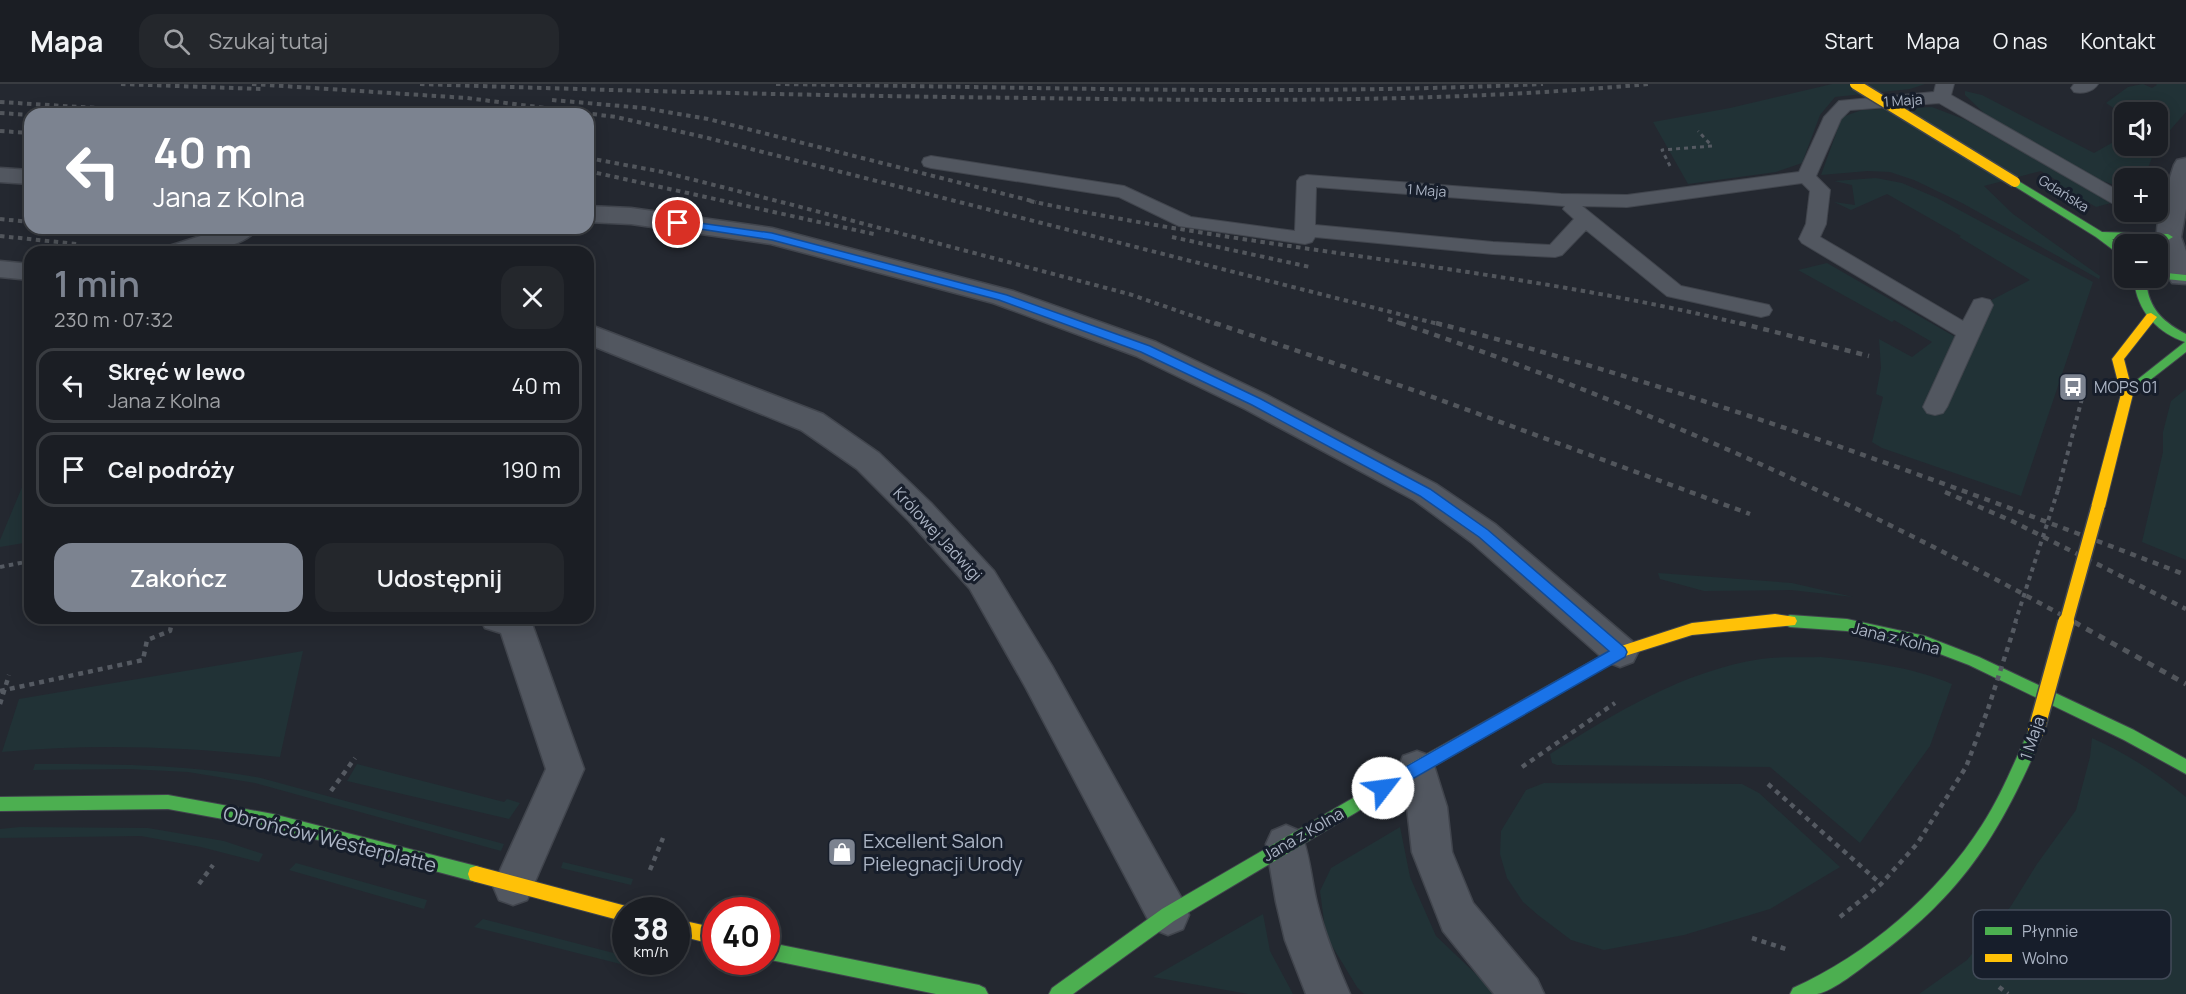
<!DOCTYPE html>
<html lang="pl">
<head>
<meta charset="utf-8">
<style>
	:root { --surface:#1b1e24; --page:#24272c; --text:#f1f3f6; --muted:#a0a2a6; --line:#393c41; --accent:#7c8390 }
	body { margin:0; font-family:Manrope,sans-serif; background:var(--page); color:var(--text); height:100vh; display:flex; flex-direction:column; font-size:22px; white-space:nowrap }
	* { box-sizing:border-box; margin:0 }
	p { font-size:20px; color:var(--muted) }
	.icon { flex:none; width:33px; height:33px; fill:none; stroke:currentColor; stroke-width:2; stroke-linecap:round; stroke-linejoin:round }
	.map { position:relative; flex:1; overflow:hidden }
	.drawer { position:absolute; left:24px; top:162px; width:570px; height:378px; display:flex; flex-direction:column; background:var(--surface); border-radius:18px; box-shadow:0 3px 15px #0003,0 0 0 2px var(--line) }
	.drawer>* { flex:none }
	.hud { position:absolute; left:24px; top:24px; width:570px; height:126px; border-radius:18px; box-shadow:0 3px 15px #0003,0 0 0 2px var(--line); background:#7c8390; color:#fff; overflow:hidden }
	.buttons { position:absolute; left:2114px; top:18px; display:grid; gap:12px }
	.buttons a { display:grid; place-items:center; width:54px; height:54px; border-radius:12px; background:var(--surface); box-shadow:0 3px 15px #0003,0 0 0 2px var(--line); font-size:30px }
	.speed { position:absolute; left:612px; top:813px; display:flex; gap:12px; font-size:30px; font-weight:700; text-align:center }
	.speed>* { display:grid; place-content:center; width:78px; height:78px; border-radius:50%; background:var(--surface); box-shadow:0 3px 15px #0003,0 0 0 2px var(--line); line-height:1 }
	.speed small { font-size:15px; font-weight:400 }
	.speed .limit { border:9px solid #d22; background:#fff; color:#111 }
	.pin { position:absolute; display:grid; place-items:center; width:51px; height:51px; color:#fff; margin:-26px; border:3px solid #fff; border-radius:50%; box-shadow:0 2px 6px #0007 }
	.me { position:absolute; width:66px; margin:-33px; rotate:60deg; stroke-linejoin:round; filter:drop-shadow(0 0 4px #0008) }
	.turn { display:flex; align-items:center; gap:21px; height:126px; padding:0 30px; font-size:27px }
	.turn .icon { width:78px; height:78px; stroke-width:2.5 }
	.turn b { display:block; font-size:42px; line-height:51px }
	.round { display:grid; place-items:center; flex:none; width:63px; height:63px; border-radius:18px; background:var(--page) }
	.overview { display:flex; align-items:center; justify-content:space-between; height:102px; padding:0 30px }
	h1 { font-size:36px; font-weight:600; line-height:45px; color:var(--accent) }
	.primary-button { display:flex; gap:12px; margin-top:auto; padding:12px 30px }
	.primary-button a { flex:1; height:69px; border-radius:18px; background:var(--accent); color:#fff; font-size:24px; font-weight:600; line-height:69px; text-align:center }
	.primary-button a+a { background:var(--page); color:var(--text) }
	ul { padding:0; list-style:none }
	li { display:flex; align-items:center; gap:18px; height:75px; margin:0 12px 9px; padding:0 18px; border:3px solid var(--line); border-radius:18px }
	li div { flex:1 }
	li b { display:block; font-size:22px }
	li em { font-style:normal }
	header { display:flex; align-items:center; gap:36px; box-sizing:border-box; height:84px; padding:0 30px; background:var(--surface); border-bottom:2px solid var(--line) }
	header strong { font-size:28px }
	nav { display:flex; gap:33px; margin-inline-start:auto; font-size:21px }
	.search { width:420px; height:54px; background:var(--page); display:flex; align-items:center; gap:15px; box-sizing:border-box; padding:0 21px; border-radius:18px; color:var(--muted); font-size:22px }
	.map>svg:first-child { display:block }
	.green { fill:#213236 }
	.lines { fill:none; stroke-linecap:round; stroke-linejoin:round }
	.lane-casing { stroke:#41454d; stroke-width:2 }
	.street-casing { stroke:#41454d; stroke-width:3 }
	.fast-casing { stroke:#41454d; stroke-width:2 }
	.slow-casing { stroke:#41454d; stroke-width:2 }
	.path-far2 { stroke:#555a62; stroke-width:3; stroke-dasharray:4 4; stroke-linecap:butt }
	.path-far1 { stroke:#555a62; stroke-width:4; stroke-dasharray:4.5 4.5; stroke-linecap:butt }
	.path { stroke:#555a62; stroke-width:4.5; stroke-dasharray:5 5; stroke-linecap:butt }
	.lane { fill:#525760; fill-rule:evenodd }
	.street { fill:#525760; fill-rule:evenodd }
	.fast { fill:#4caf50; fill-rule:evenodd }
	.slow { fill:#ffc107; fill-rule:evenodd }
	.rail-far2 { stroke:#52565c; stroke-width:4; stroke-dasharray:4.5 4.5; stroke-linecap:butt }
	.rail-far1 { stroke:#52565c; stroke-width:4.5; stroke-dasharray:6 6; stroke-linecap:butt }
	.rail { stroke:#52565c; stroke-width:5; stroke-dasharray:7 7; stroke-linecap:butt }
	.slow-bridge-far2-casing { stroke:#41454d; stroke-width:13; stroke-linecap:butt }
	.slow-bridge-far1-casing { stroke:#41454d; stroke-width:16; stroke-linecap:butt }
	.slow-bridge-casing { stroke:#41454d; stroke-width:19; stroke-linecap:butt }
	.path-bridge-far1 { stroke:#555a62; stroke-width:4; stroke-dasharray:4.5 4.5; stroke-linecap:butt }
	.path-bridge { stroke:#555a62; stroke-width:4.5; stroke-dasharray:5 5; stroke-linecap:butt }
	.slow-bridge-far2 { stroke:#ffc107; stroke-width:10 }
	.slow-bridge-far1 { stroke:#ffc107; stroke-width:13 }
	.slow-bridge { stroke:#ffc107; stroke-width:16 }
	.route { fill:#1a73e8; stroke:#114b97; stroke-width:1.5 }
	.labels { text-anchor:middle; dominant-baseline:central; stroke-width:6; stroke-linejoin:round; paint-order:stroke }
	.far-street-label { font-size:14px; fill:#abb4c4; stroke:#171e2b }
	.poi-label { font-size:16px; fill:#abb4c4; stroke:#171e2b; text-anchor:start }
	.street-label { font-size:16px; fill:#abb4c4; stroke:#171e2b }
	.near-street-label { font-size:20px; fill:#abb4c4; stroke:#171e2b }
	.near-poi-label { font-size:20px; fill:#abb4c4; stroke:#171e2b; text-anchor:start }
	.key { fill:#171e2b; stroke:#434b59; stroke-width:1.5 }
	.key-label { font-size:16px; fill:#abb4c4 }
</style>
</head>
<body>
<header>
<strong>Mapa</strong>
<div class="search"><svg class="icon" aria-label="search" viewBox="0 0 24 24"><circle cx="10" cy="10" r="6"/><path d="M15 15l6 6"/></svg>Szukaj tutaj</div>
<nav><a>Start</a><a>Mapa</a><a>O nas</a><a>Kontakt</a></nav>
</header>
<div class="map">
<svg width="2186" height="910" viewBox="0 0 2186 910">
	<rect width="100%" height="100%" fill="#242830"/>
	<!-- green -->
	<path class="green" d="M1832,0h93l-15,5 -75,8 -15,18 -18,48 -26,9 -88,12 -35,-62 77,-14z
		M2143,0l9,4 5,-3 -1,-1h30v28l-29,33 -13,33h-20v10l-31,-10 -106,-62 -22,-21v-4l17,4 112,58 30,-17v10h33v-34h-33v3l-18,-12 22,-16z
		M1932,23l34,13 145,83 -15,4 -39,-23 4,-1 -20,-12 -57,15 29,28 87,62 -1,3 -137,-76 -48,-23 -24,-8 -22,-1 -47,4 21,-58 20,-7z
		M1876,94l26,5 35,15 156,84 -72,214 -139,-48 -10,-6 11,-45 -7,-3 5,-26 -2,-29 33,18 20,-15 -38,-22 -2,2 -94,-52 29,-7 137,79 18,-37 48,-25 -71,-43 2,-1 -74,-42 -36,16 -17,-8 21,3 -3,-20 -18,-4z
		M2186,305v171l-44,-18 21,-90v-20l8,-31z
		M30,384v74l-30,5v-7z
		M1658,489l134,10 61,14 -62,-7 -87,1 -44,-12z
		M303,567l-23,106c-94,-10 -183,-14 -278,-5l17,-53z
		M1821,573c46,5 89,9 131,27l-22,62 -70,97 -90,-76 -213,-2 -5,-2 -2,-9c65,-41 133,-83 211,-95 19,-3 40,-1 60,-2z
		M2092,654c35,16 65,35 94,59v197h-267l48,-34 44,-54 26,-42 39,-54 14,-53z
		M35,680c76,0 151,0 226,14l243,66 -3,7 -246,-68 -67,-11 -59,-3 -96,1z
		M357,680l147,38 3,-3 13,4 -11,16 -162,-38z
		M1544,699l198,1 17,9 81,74 -70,42 -86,26 -80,15 -33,-10 -33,-25 -15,-13 -16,-24 -7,-24 1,-23 25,-41z
		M20,743l128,1 76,13 39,13 -4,8 -58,-15 -60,-11 -141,2v-9z
		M1400,743l10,50 26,59 61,58h-133l-7,-7 -31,-51 -6,-45 11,-23z
		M563,778l70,17 -2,6 -70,-17z
		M296,779l131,37 -3,9 -135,-39z
		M1263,830l7,37 23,43h-45l-95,-17z
		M483,835l142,37 1,6h25l-3,9 -174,-44z"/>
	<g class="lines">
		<!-- lane casing -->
		<g class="lane-casing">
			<path id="lane" d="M1936,0h18l-3,11 173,99v14l-7,-2 -178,-103 -89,7 -9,9 -25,57 14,14 -4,34 -6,13 143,84 11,-21 8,-2 8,2 3,5 -46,102 -4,6 -8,2 -8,-2 -4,-6 33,-72 -154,-92 -3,-4 7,-15 4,-33 -8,-8 -175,24 -45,-1 99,80 88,19 3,5 -3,5 -8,2 -94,-21 -81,-66 -24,25 -7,2 -62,-3 -178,-17 -3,5 -7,2 -126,-18 -60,-29 -188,-29 -7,-2 -2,-4 2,-4 7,-2 193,30 67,31 104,14 2,-50 3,-4 7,-2 254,19 66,1 172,-23 25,-55 15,-16 95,-9zM1316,103l249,19 -2,3 11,10 -24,26 -57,-3 -178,-17z
				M2074,0h24c-5,8 -16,10 -24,8l-3,-4z
				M2157,125l20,7 3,4 -3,4 -7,2 -29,-10 -3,-4h19z"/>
		</g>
		<!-- street casing -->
		<g class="street-casing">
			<path id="street" d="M2186,74v51l-5,28 5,14v33l-14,-1c-28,-42 -11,-75 2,-118l3,-5z
				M0,84l30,2v14l-30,-2z
				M588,122l43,2 141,20 241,63 143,51 111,53 169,89 59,40 138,118 5,10 -5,10 -13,5 -13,-5 -136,-120 -57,-42 -169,-91 -109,-53 -143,-53 -222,-59 -140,-20 -43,-2z
				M226,144h32c-17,24 -67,24 -93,24l4,-6z
				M0,177l30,3v16l-30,-3z
				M588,240l235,90 56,39 52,50 63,68 58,95 131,235 6,14 -6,14 -15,6 -15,-6 -127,-241 -56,-99 -61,-68 -52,-52 -56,-39 -213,-86z
				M480,534h50l54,151 -57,131 -14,5 -14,-5 -6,-14 53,-117 -45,-136 -16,-5z
				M1417,667l14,5 16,51 5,45 21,51 64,76 7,15h-50l-51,-63 -31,-79 -5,-45 -9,-39 5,-12z
				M1286,741l14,6c10,22 11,48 17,72 8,32 20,61 33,91h-44l-21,-54 -9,-38 -10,-58 6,-13z"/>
		</g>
		<!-- fast casing -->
		<g class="fast-casing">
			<path id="fast" d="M2015,95l87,53 66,2 5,3 -5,3 -56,-1 12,9v8l-4,-1 -24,-18 -85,-53v-4z
				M2157,188l29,3v6l-31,-3 -8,10c4,23 18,35 39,46v18l-59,46 -4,-1 -2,-3 2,-3 62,-49c-26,-9 -45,-28 -50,-55l9,-9h13z
				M1790,531l57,4 78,17 54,21 155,73 52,29v15l-62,-34 -155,-75 -50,-19 -72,-15 -57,-4 -5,-2 -2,-4 2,-4z
				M2036,640l5,2 3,5c-43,101 -79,161 -169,227 -14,10 -41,33 -58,36 -8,0 -18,0 -27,0l3,-6c74,-33 145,-94 189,-163 20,-31 33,-65 49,-99z
				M1408,682l6,2 2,5 -2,5 -240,143 -101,73h-24l3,-6 110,-79z
				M168,711l105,19 203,52 6,2 2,6 -2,6 -6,2 -203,-54 -105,-19 -168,2v-14z
				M766,858l213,43 6,3 3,6h-52l-170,-35z"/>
		</g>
		<!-- slow casing -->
		<g class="slow-casing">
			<path id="slow" d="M2151,229l6,4 -33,42 9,35 -28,113 -7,5 -7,-5 30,-113 -9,-35 35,-45z
				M1775,530l20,3 2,4 -2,4 -103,10 -67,21 -211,122 -6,2 -6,-2 -2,-5 2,-5 213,-120 77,-25z
				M476,782l150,40 7,4h-7v12l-150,-40 -6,-2 -2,-6 2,-6z
				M676,835l40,9v17l-40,-10z"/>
		</g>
		<!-- path-far2 -->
		<path class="path-far2" d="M1670,82l-8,-16 50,-4 -14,-15"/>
		<!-- path-far1 -->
		<path class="path-far1" d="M2058,406l27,-103
			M0,483l30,-6
			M172,539l1,-5"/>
		<!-- path -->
		<path class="path" d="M0,607l143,-31 4,-20 23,-9 2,-9
			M0,620l9,-29
			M1522,683l93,-64
			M1768,700l113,100
			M331,707l24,-33
			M650,786l13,-32
			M199,800l14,-19
			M1840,833l41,-33 36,-40 49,-77 22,-58
			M1752,854l37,12
			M1999,903l9,7"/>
		<!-- lane -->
		<use href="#lane" class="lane"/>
		<!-- street -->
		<use href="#street" class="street"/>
		<!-- fast -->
		<use href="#fast" class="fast"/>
		<!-- slow -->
		<use href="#slow" class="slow"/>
		<!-- rail-far2 -->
		<path class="rail-far2" d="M121,0l141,5
			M252,0l215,14 149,19 88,20 738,188
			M420,0c204,7 408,12 612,14 206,3 411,5 617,-14
			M776,0c255,3 512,12 767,0
			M552,16l92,8 64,11 328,83
			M0,18l193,12
			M0,29l30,2
			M0,47l30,2
			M588,74l75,14 130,33 336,89 90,31
			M588,87l290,64
			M1030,117c237,51 481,66 716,124
			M0,135l30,3
			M85,144l34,3
			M0,152l77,8
			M1172,153l138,30
			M1388,235l17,6"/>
		<!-- rail-far1 -->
		<path class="rail-far1" d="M1215,239l204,69 331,122
			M1400,239c238,80 457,178 676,300
			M1436,239c256,66 504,157 750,252
			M1740,239l129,33
			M1945,408l67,29 174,88"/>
		<!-- rail -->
		<path class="rail" d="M2074,538l112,62"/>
		<!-- slow-bridge-far2 casing -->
		<g class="slow-bridge-far2-casing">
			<path id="slow-bridge-far2" d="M1855,0l160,98"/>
		</g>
		<!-- slow-bridge-far1 casing -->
		<g class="slow-bridge-far1-casing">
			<path id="slow-bridge-far1" d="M2066,539l32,-116"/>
		</g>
		<!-- slow-bridge casing -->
		<g class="slow-bridge-casing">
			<path id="slow-bridge" d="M2036,647l30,-109"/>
		</g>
		<!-- path-bridge-far1 -->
		<path class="path-bridge-far1" d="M2015,539l43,-133"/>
		<!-- path-bridge -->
		<path class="path-bridge" d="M1988,625l28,-87"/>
		<!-- slow-bridge-far2 -->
		<use href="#slow-bridge-far2" class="slow-bridge-far2"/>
		<!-- slow-bridge-far1 -->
		<use href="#slow-bridge-far1" class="slow-bridge-far1"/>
		<!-- slow-bridge -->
		<use href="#slow-bridge" class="slow-bridge"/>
	</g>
	<!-- route -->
	<path class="route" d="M678,136l94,13 235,62 143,51 111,53 169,90 58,41 137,118 2,4 -2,5 -237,136 -5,2 -6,-2 -2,-5 2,-5 232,-132 -130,-114 -59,-41 -168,-91 -111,-53 -142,-52 -227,-60 -98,-15v-4z"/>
	<!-- icons -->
	<defs>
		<g id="bus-square" transform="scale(1.5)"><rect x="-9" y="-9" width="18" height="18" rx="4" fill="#7c8390" stroke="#171e2b"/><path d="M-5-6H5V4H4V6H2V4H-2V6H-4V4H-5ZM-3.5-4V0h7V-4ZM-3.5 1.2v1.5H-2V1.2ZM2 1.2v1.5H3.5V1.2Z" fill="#fff"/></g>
		<g id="shop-square" transform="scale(1.5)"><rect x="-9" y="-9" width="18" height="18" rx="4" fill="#7c8390" stroke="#171e2b"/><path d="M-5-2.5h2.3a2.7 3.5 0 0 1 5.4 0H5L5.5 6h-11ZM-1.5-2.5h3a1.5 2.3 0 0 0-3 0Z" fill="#fff"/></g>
	</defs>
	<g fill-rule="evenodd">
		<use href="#bus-square" x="2073" y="303"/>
		<use href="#shop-square" x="842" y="768"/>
	</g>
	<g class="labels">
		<!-- far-street labels -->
		<g class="far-street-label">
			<text transform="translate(1903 16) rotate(-4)">1 Maja</text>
			<text transform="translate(1427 106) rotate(4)">1 Maja</text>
			<text transform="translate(2064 109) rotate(32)">Gdańska</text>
		</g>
		<!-- poi labels -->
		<g class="poi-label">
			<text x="2094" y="303">MOPS 01</text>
		</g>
		<!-- street labels -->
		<g class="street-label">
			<text transform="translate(938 450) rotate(47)">Królowej Jadwigi</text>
			<text transform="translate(1896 554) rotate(14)">Jana z Kolna</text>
			<text transform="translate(2032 654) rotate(-71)">1 Maja</text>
			<text transform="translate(1303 750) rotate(-30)">Jana z Kolna</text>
		</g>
		<!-- near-street labels -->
		<g class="near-street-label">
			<text transform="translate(330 755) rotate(14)">Obrońców Westerplatte</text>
		</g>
		<!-- near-poi labels -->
		<g class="near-poi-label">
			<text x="863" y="756">Excellent Salon<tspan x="863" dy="23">Pielegnacji Urody</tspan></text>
		</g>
	</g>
	<!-- legend -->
	<rect x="1973" y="826" width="198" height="69" rx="9" class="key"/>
	<rect x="1985" y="843" width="27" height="8" fill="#4caf50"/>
	<rect x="1985" y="870" width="27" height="8" fill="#ffc107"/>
	<g class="key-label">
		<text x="2022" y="853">Płynnie</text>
		<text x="2022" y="880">Wolno</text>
	</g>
</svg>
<div class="buttons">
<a><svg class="icon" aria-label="sound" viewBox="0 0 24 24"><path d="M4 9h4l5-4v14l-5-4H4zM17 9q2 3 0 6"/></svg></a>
<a>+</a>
<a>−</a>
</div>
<div class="speed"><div>38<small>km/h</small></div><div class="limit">40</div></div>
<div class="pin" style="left:678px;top:139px;background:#d93025"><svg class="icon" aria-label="arrive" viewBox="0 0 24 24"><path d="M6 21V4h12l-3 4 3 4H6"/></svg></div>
<svg class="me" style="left:1383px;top:704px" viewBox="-20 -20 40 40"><circle r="19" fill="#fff"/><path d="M0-13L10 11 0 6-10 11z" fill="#1a73e8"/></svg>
<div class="hud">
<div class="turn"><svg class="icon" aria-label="left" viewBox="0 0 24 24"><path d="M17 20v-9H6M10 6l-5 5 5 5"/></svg><div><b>40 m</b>Jana z Kolna</div></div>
</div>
<section class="drawer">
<div class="overview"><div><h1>1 min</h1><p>230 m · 07:32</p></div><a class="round"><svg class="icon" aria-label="close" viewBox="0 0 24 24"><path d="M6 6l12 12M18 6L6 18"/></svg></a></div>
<ul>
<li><svg class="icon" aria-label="left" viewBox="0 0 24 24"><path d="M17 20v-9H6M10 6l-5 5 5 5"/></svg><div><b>Skręć w lewo</b><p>Jana z Kolna</p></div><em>40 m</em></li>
<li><svg class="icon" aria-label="arrive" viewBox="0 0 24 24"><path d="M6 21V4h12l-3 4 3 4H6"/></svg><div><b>Cel podróży</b></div><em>190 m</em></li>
</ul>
<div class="primary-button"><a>Zakończ</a><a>Udostępnij</a></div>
</section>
</div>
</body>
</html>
